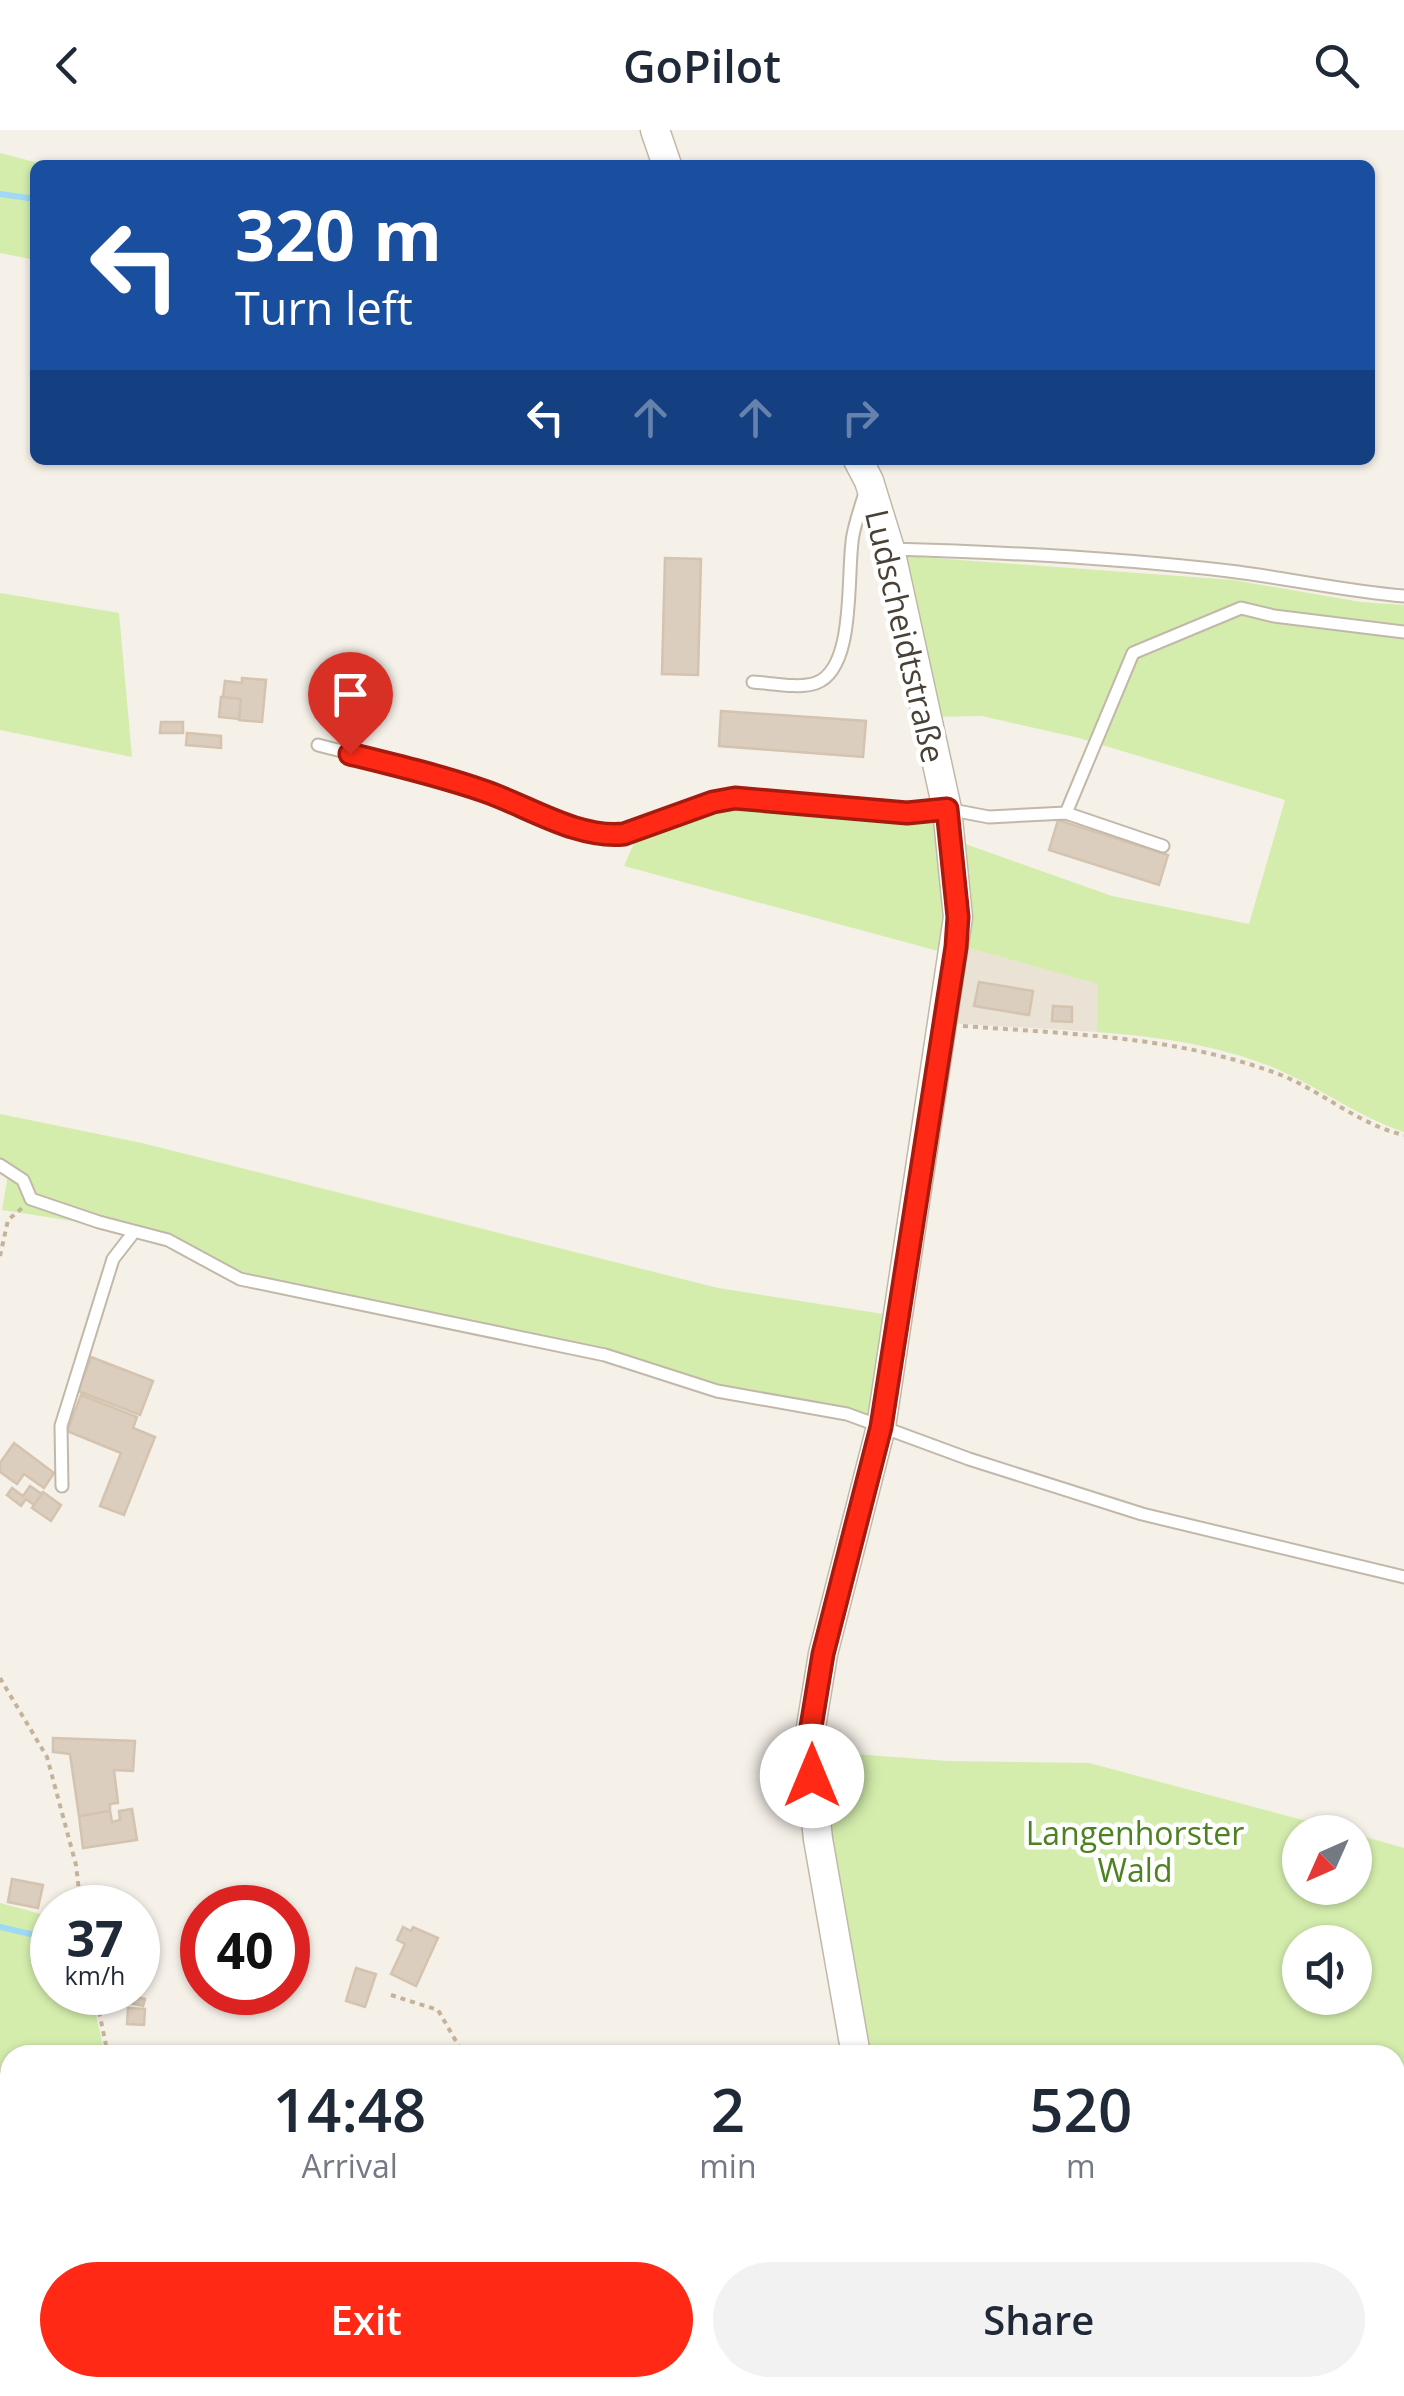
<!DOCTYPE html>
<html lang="en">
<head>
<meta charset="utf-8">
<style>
	:root { --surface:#fff; --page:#f2f2f3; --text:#1f2937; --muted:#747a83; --accent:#ff2915 }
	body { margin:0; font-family:"Open Sans",sans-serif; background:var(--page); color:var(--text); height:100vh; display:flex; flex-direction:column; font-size:38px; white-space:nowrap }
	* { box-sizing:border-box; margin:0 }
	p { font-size:32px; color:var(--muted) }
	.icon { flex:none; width:55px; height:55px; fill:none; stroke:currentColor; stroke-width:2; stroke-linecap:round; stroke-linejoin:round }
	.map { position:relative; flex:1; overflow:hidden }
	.drawer { position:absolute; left:0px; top:1915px; width:1405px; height:352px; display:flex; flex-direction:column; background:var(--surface); border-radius:30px 30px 0 0; box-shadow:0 2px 8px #0004 }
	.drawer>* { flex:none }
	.hud { position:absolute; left:30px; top:30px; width:1345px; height:305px; border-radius:15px; box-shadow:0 2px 8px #0004; background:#1a4fa0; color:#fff; overflow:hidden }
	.needle { width:65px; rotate:225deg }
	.fabs { position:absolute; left:1282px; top:1685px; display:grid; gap:20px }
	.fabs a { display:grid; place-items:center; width:90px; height:90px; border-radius:50%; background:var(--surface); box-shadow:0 2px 8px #0004; font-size:50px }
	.speed { position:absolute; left:30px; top:1755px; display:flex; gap:20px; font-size:50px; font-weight:700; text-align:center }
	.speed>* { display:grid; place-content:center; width:130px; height:130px; border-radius:50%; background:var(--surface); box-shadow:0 2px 8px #0004; line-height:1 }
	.speed small { font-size:25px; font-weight:400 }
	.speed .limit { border:15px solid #d22; background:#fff; color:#111 }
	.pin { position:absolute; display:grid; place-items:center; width:85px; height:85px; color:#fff; margin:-102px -42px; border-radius:50% 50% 50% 0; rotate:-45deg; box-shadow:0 0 10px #0007 }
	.pin .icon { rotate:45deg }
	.me { position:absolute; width:110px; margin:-55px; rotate:0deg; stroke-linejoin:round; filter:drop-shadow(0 0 8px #0008) }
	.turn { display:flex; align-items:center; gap:35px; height:210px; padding:0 40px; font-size:45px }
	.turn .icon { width:130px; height:130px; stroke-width:2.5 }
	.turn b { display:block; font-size:70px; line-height:85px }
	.lanes { display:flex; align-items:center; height:95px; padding:0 40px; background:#0003; justify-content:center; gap:50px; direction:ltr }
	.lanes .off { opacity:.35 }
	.eta { display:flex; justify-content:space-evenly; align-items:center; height:170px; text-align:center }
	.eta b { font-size:60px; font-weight:600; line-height:70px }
	.cta { display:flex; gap:20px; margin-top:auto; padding:20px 40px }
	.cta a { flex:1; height:115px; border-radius:60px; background:var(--accent); color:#fff; font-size:40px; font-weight:600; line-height:115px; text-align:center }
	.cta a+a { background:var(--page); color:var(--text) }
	header { display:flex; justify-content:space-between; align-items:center; height:130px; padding:0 40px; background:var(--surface); font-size:45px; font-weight:600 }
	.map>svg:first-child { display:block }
	.residential { fill:#eae2d5 }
	.green { fill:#d4edad; fill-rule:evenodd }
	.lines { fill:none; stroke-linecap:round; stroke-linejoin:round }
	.stream { stroke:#9fd9f7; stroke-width:6 }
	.building { fill:#dbcebf; stroke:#d4c3ae; stroke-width:2.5 }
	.service-casing { stroke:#c2b8a9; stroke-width:15 }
	.tertiary-casing { stroke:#c2b8a9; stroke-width:31 }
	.path { stroke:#c5b399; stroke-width:4; stroke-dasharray:5 5; stroke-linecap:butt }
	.service { stroke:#fff; stroke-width:11 }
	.tertiary { stroke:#fff; stroke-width:28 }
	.route-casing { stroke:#a61b0e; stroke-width:25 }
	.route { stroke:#ff2915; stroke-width:18 }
	.labels { text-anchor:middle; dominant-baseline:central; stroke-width:9; stroke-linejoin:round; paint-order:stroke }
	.street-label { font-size:32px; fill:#494036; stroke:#fff }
	.park-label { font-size:32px; fill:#4d8222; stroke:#fff }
</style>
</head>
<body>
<header><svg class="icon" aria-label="back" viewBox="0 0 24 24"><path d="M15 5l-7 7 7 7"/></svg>GoPilot<svg class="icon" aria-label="search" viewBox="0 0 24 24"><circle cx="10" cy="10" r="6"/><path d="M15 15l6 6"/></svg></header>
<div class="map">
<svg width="1404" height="2266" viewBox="0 0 1404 2266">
	<rect width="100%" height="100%" fill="#f5f0e8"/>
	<!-- residential -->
	<path class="residential" d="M961,816l138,38 -2,48 -149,-9z
		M1172,2258h101l44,8h-145z"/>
	<!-- green -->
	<path class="green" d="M0,23l46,12h-11v95l-35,-7z
		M906,426l327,24 128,22 43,3v527c-45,-15 -82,-43 -125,-62 -58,-25 -120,-33 -182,-38l1,-48 -137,-38 -4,-105 155,55 137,28 36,-124 -206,-62 -97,-22 -51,1z
		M0,463l119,20 13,144 -132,-27z
		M713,675l228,10 8,139 -325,-88 14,-32z
		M0,984l142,29 576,145 178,28 -16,101 -163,-30 -476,-112 -72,-39 -167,-26 6,-35 -8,-3z
		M814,1621l133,10 142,2 259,69h-48v56h55v-54l49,14v450l-9,-2v-241h-530zM1300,1812h55v56h-55z
		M0,1773l52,14v75l39,1 14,62h-95v333h177l2,8h-189z
		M1395,2176l9,1v89h-87l-44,-8h122z
		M402,2258h580l4,8h-596z
		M993,2258h179l-1,8h-173z"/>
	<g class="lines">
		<!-- stream -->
		<path class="stream" d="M0,64l35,5
			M0,1797l52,12
			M0,2114h10"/>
	</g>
	<!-- building -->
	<path class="building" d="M665,428l36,1 -3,116 -36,-1z
		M242,548l24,2 -4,42 -23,-2 2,-21 -18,-2 2,-16 17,2z
		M221,567l20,2 -2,20 -20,-2z
		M721,581l145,10 -3,36 -144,-11z
		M161,592h22v11h-23z
		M187,603l34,3v12l-35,-3z
		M1058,690l110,35 -9,30 -110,-35z
		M979,852l54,9 -4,24 -55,-9z
		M1053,876l19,1v15l-20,-1z
		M91,1227l62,24 -13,34 -62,-24z
		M81,1265l56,22 -4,11 22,9 -31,78 -24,-9 21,-53 -54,-22z
		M14,1313l40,30 -10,15 -20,-14 -7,10 -17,-12v-9z
		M30,1356l12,8 -8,11 -8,-6 -5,7 -14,-11 5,-7 11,8z
		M43,1362l18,13 -10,16 -19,-13z
		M53,1608l82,3 -2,30 -19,-1 4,33 -8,1v7l-31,5 -9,-62 -17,-2z
		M132,1679l5,31 -54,8 -4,-32 31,-5 2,11 8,-2 -1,-9z
		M12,1749l31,6 -5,23 -30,-6z
		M403,1797l8,4 2,-4 25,11 -22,48 -25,-12 14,-30 -8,-4z
		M356,1838l20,6 -11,33 -19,-6z
		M132,1866l13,3 -2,7 -13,-3z
		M128,1878l17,1 -1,16 -17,-1z"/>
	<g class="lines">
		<!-- service casing -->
		<g class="service-casing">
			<path id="service" d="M890,419c113,3 226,9 339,22 58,7 116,20 175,25
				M753,552c17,1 47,7 63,1 41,-15 30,-112 37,-148 3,-15 8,-30 13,-45
				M318,615c55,14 112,27 166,46 44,15 92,49 140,43l89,-32 22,-4 172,15 40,-4 42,8 77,-4 97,33
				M1066,683l67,-160 108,-45 33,8 130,16
				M0,1035l23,15 8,19 68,23 69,18 72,39 365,76 112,36 130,23 122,45 173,55 262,63
				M62,1356l-1,-60 52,-167 21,-27
				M1395,2172l9,2
				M1075,2266h6"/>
		</g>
		<!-- tertiary casing -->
		<g class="tertiary-casing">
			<path id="tertiary" d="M655,0l12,35
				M856,1925l-38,-216 -10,-94 15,-91 58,-227 77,-510 -11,-108 -57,-260 -21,-68 -11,-21
				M987,2258l5,8"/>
		</g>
		<!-- path -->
		<path class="path" d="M963,896c105,8 210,10 310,46 46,16 83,52 131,63
			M0,1126l8,-36 14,-12
			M0,1548l47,79 29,108 5,43
			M95,1862l13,63
			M391,1865l47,15 26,45
			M0,1941l10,2
			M392,2266l14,-8"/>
		<!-- service -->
		<use href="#service" class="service"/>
		<!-- tertiary -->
		<use href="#tertiary" class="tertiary"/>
	</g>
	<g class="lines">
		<!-- route casing -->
		<g class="route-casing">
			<path id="route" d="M350,624c45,11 91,22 134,37 44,15 93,48 140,43l89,-32 22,-4 172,15 40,-4 11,108 -2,30 -75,480 -58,227 -15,91 4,31"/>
		</g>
		<!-- route -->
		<use href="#route" class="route"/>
	</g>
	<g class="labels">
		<!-- street labels -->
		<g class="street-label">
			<text transform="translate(906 506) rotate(77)">Ludscheidtstraße</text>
		</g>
		<!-- park labels -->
		<g class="park-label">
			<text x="1135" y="1702">Langenhorster<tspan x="1135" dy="37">Wald</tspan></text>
		</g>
	</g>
</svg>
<div class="fabs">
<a><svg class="needle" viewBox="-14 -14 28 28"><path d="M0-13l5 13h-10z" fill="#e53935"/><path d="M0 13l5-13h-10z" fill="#747a83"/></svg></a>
<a><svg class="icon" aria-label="sound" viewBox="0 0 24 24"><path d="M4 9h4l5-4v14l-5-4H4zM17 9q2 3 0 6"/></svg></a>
</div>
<div class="speed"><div>37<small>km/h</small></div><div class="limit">40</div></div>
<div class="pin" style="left:350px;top:624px;background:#d93025"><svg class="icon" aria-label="arrive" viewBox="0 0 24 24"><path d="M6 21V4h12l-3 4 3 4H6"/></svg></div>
<svg class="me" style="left:812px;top:1646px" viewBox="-20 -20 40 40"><circle r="19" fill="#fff"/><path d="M0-13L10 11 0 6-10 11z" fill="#ff2915"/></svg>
<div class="hud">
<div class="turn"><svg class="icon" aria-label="left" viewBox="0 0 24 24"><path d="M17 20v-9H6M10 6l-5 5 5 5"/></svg><div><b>320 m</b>Turn left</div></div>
<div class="lanes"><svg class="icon" aria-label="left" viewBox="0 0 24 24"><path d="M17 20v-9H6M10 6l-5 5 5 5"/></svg><svg class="icon off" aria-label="ahead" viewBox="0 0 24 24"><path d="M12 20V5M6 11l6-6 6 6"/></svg><svg class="icon off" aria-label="ahead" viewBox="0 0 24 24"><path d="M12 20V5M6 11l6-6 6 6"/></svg><svg class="icon off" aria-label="right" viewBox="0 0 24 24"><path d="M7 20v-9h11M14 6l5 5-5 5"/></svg></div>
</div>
<section class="drawer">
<div class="eta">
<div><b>14:48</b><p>Arrival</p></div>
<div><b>2</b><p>min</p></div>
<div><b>520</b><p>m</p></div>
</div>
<div class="cta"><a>Exit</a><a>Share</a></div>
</section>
</div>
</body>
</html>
